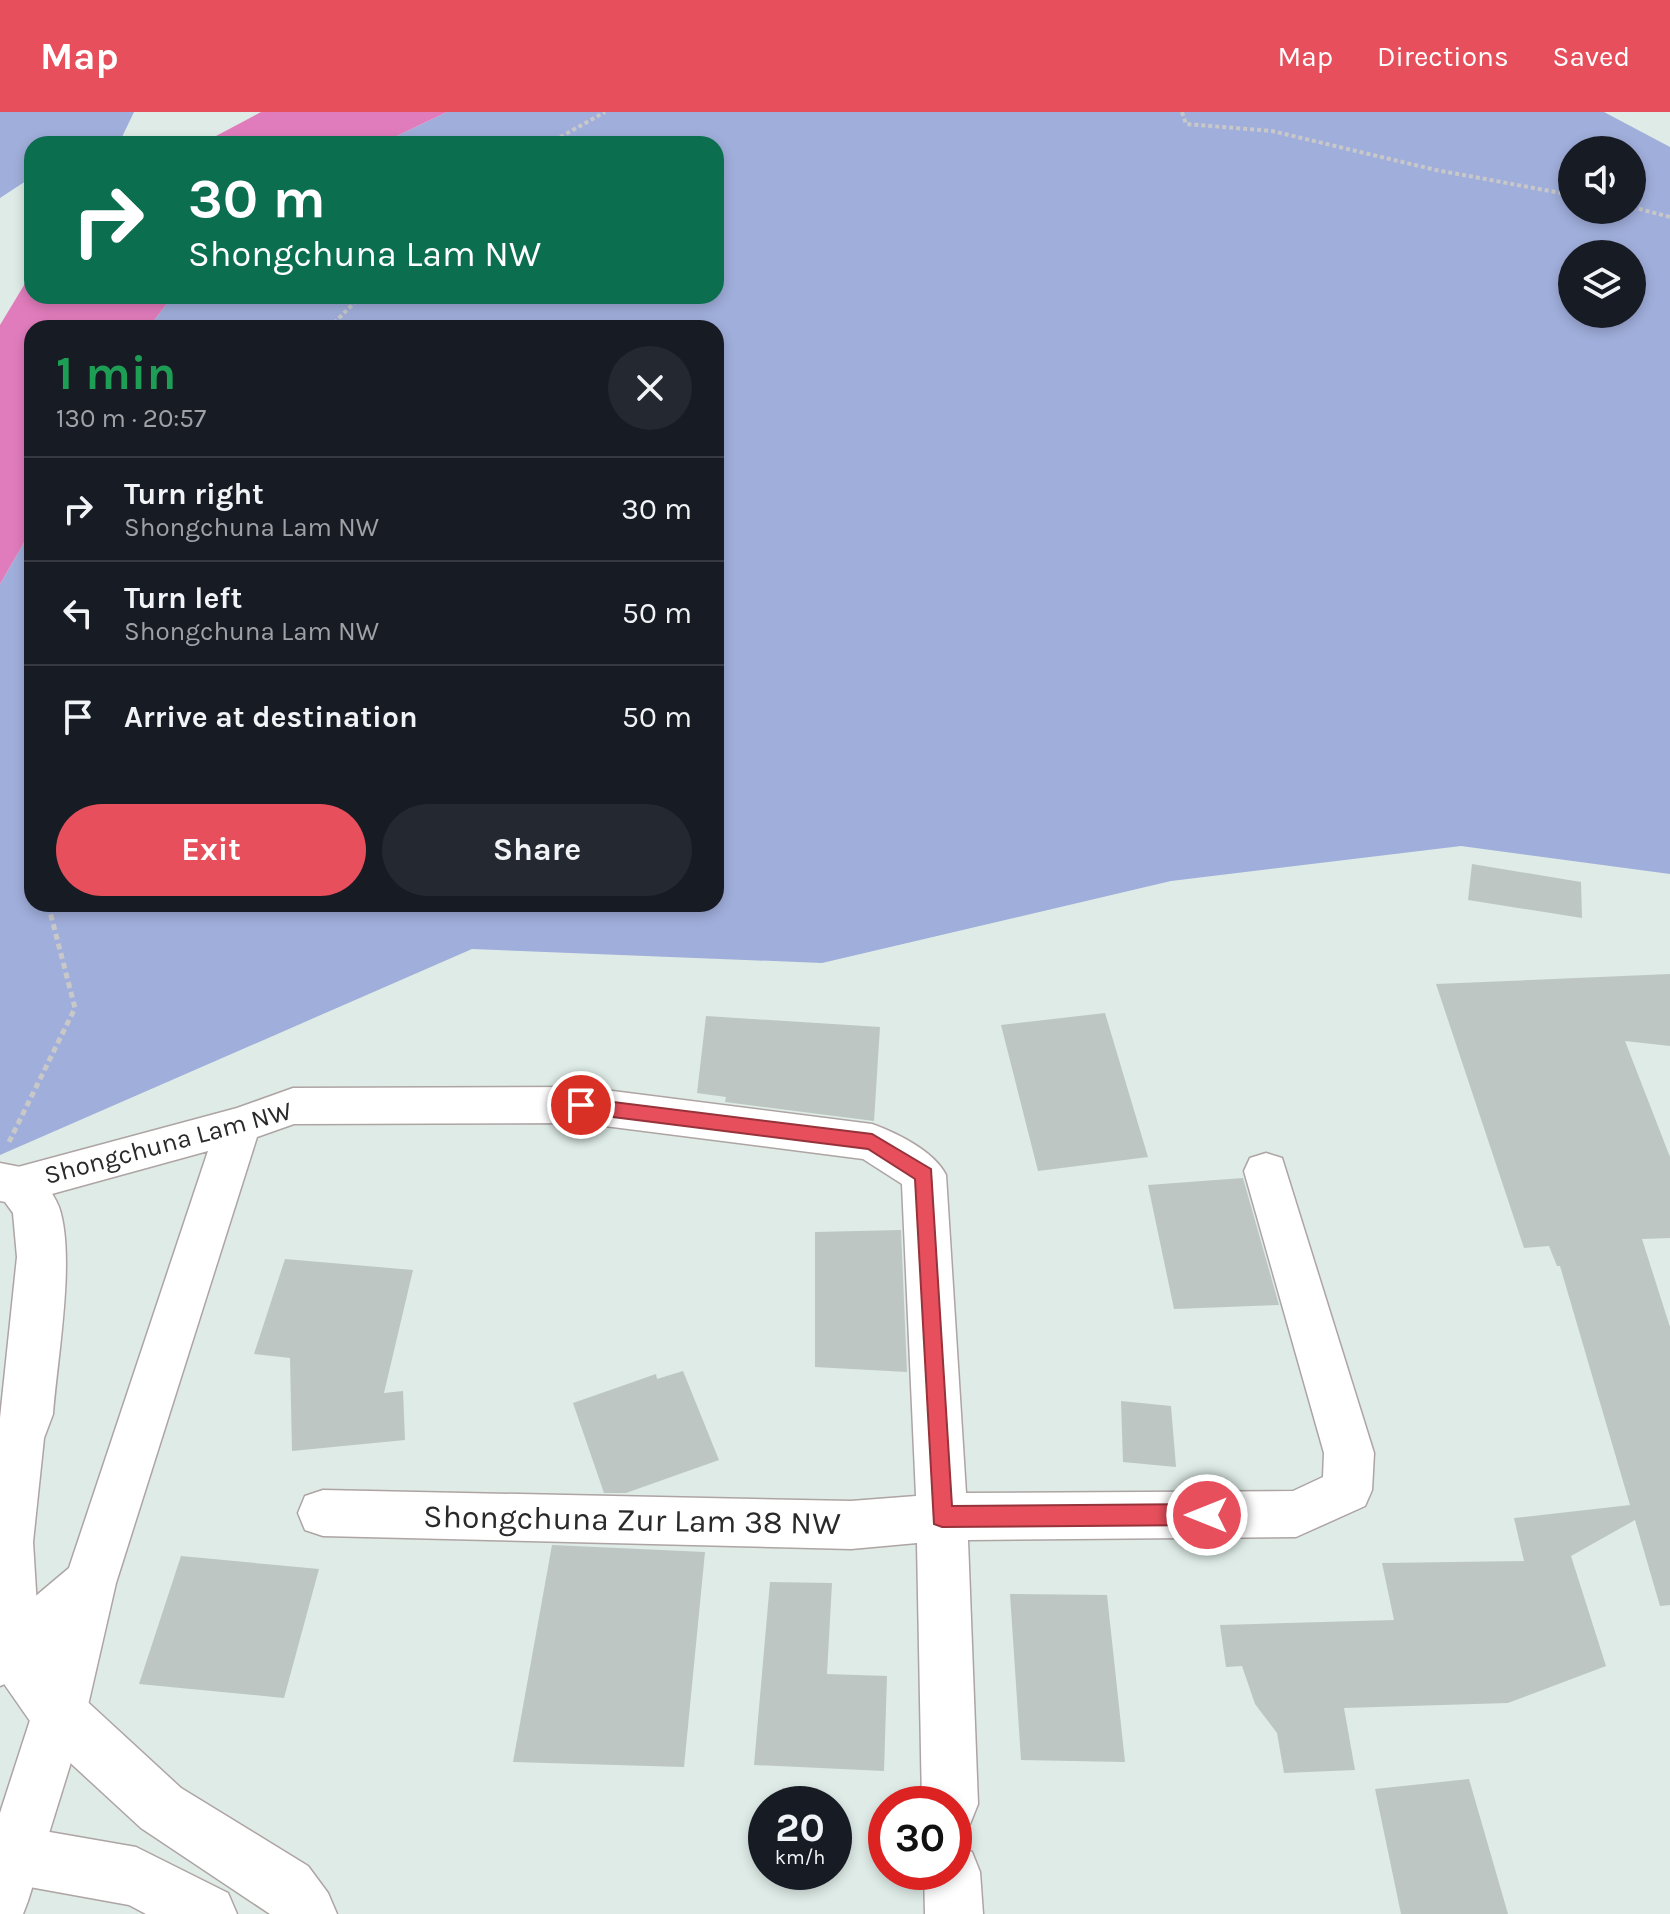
<!DOCTYPE html>
<html lang="en">
<head>
<meta charset="utf-8">
<style>
	:root { --surface:#171b24; --page:#242831; --text:#f1f3f6; --muted:#9ea1a6; --line:#363941; --accent:#e64f5b }
	body { margin:0; font-family:Karla,sans-serif; background:var(--page); color:var(--text); height:100vh; display:flex; flex-direction:column; font-size:30px; white-space:nowrap }
	* { box-sizing:border-box; margin:0 }
	p { font-size:26px; color:var(--muted) }
	.icon { flex:none; width:44px; height:44px; fill:none; stroke:currentColor; stroke-width:2; stroke-linecap:round; stroke-linejoin:round }
	.map { position:relative; flex:1; overflow:hidden }
	.drawer { position:absolute; left:24px; top:208px; width:700px; height:592px; display:flex; flex-direction:column; background:var(--surface); border-radius:24px; box-shadow:0 4px 12px #0003 }
	.drawer>* { flex:none }
	.top-card { position:absolute; left:24px; top:24px; width:700px; height:168px; border-radius:24px; box-shadow:0 4px 12px #0003; background:#0b6e4f; color:#fff; overflow:hidden }
	.buttons { position:absolute; left:1558px; top:24px; display:grid; gap:16px }
	.buttons a { display:grid; place-items:center; width:88px; height:88px; border-radius:50%; background:var(--surface); box-shadow:0 4px 12px #0003; font-size:40px }
	.speed { position:absolute; left:748px; top:1674px; display:flex; gap:16px; font-size:40px; font-weight:700; text-align:center }
	.speed>* { display:grid; place-content:center; width:104px; height:104px; border-radius:50%; background:var(--surface); box-shadow:0 4px 12px #0003; line-height:1 }
	.speed small { font-size:20px; font-weight:400 }
	.speed .limit { border:12px solid #d22; background:#fff; color:#111 }
	.pin { position:absolute; display:grid; place-items:center; width:68px; height:68px; color:#fff; margin:-34px; border:4px solid #fff; border-radius:50%; box-shadow:0 2px 8px #0007 }
	.me { position:absolute; width:88px; margin:-44px; rotate:270deg; stroke-linejoin:round; filter:drop-shadow(0 0 6px #0008) }
	.turn { display:flex; align-items:center; gap:28px; height:168px; padding:0 32px; font-size:36px }
	.turn .icon { width:104px; height:104px; stroke-width:2.5 }
	.turn b { display:block; font-size:56px; line-height:68px }
	.round { display:grid; place-items:center; flex:none; width:84px; height:84px; border-radius:42px; background:var(--page) }
	.summary { display:flex; align-items:center; justify-content:space-between; height:136px; padding:0 32px }
	h1 { font-size:48px; font-weight:700; line-height:60px; color:#1e9e55 }
	.primary-button { display:flex; gap:16px; margin-top:auto; padding:16px 32px }
	.primary-button a { flex:1; height:92px; border-radius:48px; background:var(--accent); color:#fff; font-size:32px; font-weight:700; line-height:92px; text-align:center }
	.primary-button a+a { background:var(--page); color:var(--text) }
	ul { padding:0; list-style:none }
	li { display:flex; align-items:center; gap:24px; height:104px; padding:0 32px; border-top:2px solid var(--line) }
	li div { flex:1 }
	li b { display:block; font-size:30px }
	li em { font-style:normal }
	header { display:flex; align-items:center; gap:48px; box-sizing:border-box; height:112px; padding:0 40px; background:var(--accent); color:#fff }
	header strong { font-size:38px }
	nav { display:flex; gap:44px; margin-inline-start:auto; font-size:28px }
	.map>svg:first-child { display:block }
	.green { fill:#a0aedb; fill-rule:evenodd }
	.water { fill:#e17cbc }
	.building { fill:#bdc6c3 }
	.lines { fill:none; stroke-linecap:round; stroke-linejoin:round }
	.minor-casing { stroke:#aea4a4; stroke-width:3 }
	.secondary-casing { stroke:#aea4a4; stroke-width:3 }
	.path-far1 { stroke:#c8c8c8; stroke-width:4; stroke-dasharray:4 3; stroke-linecap:butt }
	.path { stroke:#c8c8c8; stroke-width:5; stroke-dasharray:6 4; stroke-linecap:butt }
	.minor { fill:#fff; fill-rule:evenodd }
	.secondary { fill:#fff; fill-rule:evenodd }
	.route { fill:#e64f5b; stroke:#96333b; stroke-width:2 }
	.labels { text-anchor:middle; dominant-baseline:central; stroke-width:6; stroke-linejoin:round; paint-order:stroke }
	.street-label { font-size:26px; fill:#2a2a2a; stroke:#fff }
	.near-street-label { font-size:32px; fill:#2a2a2a; stroke:#fff }
</style>
</head>
<body>
<header>
<strong>Map</strong>
<nav><a>Map</a><a>Directions</a><a>Saved</a></nav>
</header>
<div class="map">
<svg width="1670" height="1802" viewBox="0 0 1670 1802">
	<rect width="100%" height="100%" fill="#deebe6"/>
	<!-- green -->
	<path class="green" d="M0,0h134l-12,25 -9,7h-81v33l-32,21z
		M447,0h1157l66,35v727l-209,-28 -290,35 -349,82 -350,-14 -472,206v-571l32,-55v375h684v-576h-568l25,-32h543v-152h-336zM1572,38h60v60h-60zM1572,142h60v60h-60z"/>
	<!-- water -->
	<path class="water" d="M261,0h186l-67,32h-179z
		M32,160v24h141l-25,32h-116v201l-32,55v-259z"/>
	<!-- building -->
	<path class="building" d="M1472,752l109,18 1,36 -114,-18z
		M1670,862v72l-45,-5 45,116v81l-28,1 28,88v278l-10,1 -25,-86 -64,36 35,110 -98,37 -164,5 11,62 -71,3 -7,-40 -22,-29 -13,-38 -16,1 -6,-42 174,-5 -12,-57 142,-2 -10,-43 116,-13 -70,-239h-3l-8,-20 -25,2 -88,-264z
		M1105,901l43,144 -110,14 -37,-146z
		M706,904l174,11 -6,94 -149,-19 1,-5 -29,-4z
		M1243,1066l36,127 -105,4 -26,-124z
		M901,1118l6,142 -92,-5v-135z
		M285,1147l128,11 -29,123 19,-2 2,49 -113,11 -2,-93 -36,-4z
		M683,1259l36,89 -93,33h-22l-31,-90 83,-29 1,5z
		M1121,1289l50,5 5,61 -53,-5z
		M552,1433l153,7 -21,215 -171,-5z
		M181,1444l138,13 -35,129 -145,-14z
		M770,1470l62,1 -5,91 60,2 -3,95 -130,-6z
		M1010,1482l97,1 18,167 -104,-2z
		M1469,1667l39,135h-107l-26,-125z"/>
	<g class="lines">
		<!-- minor casing -->
		<g class="minor-casing">
			<path id="minor" d="M581,975l291,37c25,9 62,27 74,51l20,318 327,-2 30,-14 1,-24 -80,-282 6,-13 16,-5 16,5 92,295 -2,37 -7,16 -69,31 -328,3 10,264 -8,20 -16,6v-26h-32l-5,-261 -66,6 -528,-13 -18,-6 -7,-17 7,-17 18,-6 528,11 65,-5 -14,-312 -39,-25 -282,-36 -287,1 -37,13 -141,446 -30,131 -58,187 -5,13h-23v-101l32,-99 15,-60 -28,24 -19,8v-60l69,-58 139,-417 -189,52 -16,-6 -3,-20 3,-6 234,-63 56,-20z
				M954,1733l18,7 8,20 3,42h-58l-1,-42h30z"/>
		</g>
		<!-- secondary casing -->
		<g class="secondary-casing">
			<path id="secondary" d="M0,1051l36,7c8,12 18,24 23,37 17,49 -2,153 -6,207l-9,24 -11,104 6,97 40,55 102,94 127,78 20,27 9,21h-67l-129,-86 -102,-94 -39,-56v-260l17,-161 -4,-44 -8,-11 -5,-1z
				M0,1708l15,6 121,21 92,46 9,21h-91l-17,-9 -116,-21 -13,-5z"/>
		</g>
		<!-- path-far1 -->
		<path class="path-far1" d="M1182,0l4,12 86,7 164,39 136,25
			M548,32l57,-32
			M1632,95l38,10
			M329,216l32,-32"/>
		<!-- path -->
		<path class="path" d="M9,1030l66,-134 -27,-104"/>
		<!-- minor -->
		<use href="#minor" class="minor"/>
		<!-- secondary -->
		<use href="#secondary" class="secondary"/>
	</g>
	<!-- route -->
	<path class="route" d="M581,986l291,36 59,35 21,337 255,-2 8,3 3,8 -3,7 -8,3 -265,2 -8,-3 -19,-345 -47,-30 -287,-36 -9,-8z"/>
	<g class="labels">
		<!-- street labels -->
		<g class="street-label">
			<text transform="translate(168 1031) rotate(-15)">Shongchuna Lam NW</text>
		</g>
		<!-- near-street labels -->
		<g class="near-street-label">
			<text transform="translate(632 1408) rotate(1)">Shongchuna Zur Lam 38 NW</text>
		</g>
	</g>
</svg>
<div class="buttons">
<a><svg class="icon" aria-label="sound" viewBox="0 0 24 24"><path d="M4 9h4l5-4v14l-5-4H4zM17 9q2 3 0 6"/></svg></a>
<a><svg class="icon" aria-label="layers" viewBox="0 0 24 24"><path d="M12 4l9 5-9 5-9-5zM3 14l9 5 9-5"/></svg></a>
</div>
<div class="speed"><div>20<small>km/h</small></div><div class="limit">30</div></div>
<div class="pin" style="left:581px;top:993px;background:#d93025"><svg class="icon" aria-label="arrive" viewBox="0 0 24 24"><path d="M6 21V4h12l-3 4 3 4H6"/></svg></div>
<svg class="me" style="left:1207px;top:1403px" viewBox="-20 -20 40 40"><circle r="17" fill="#e64f5b" stroke="#fff" stroke-width="3"/><path d="M0-11L8 9 0 5-8 9z" fill="#fff"/></svg>
<div class="top-card">
<div class="turn"><svg class="icon" aria-label="right" viewBox="0 0 24 24"><path d="M7 20v-9h11M14 6l5 5-5 5"/></svg><div><b>30 m</b>Shongchuna Lam NW</div></div>
</div>
<section class="drawer">
<div class="summary"><div><h1>1 min</h1><p>130 m · 20:57</p></div><a class="round"><svg class="icon" aria-label="close" viewBox="0 0 24 24"><path d="M6 6l12 12M18 6L6 18"/></svg></a></div>
<ul>
<li><svg class="icon" aria-label="right" viewBox="0 0 24 24"><path d="M7 20v-9h11M14 6l5 5-5 5"/></svg><div><b>Turn right</b><p>Shongchuna Lam NW</p></div><em>30 m</em></li>
<li><svg class="icon" aria-label="left" viewBox="0 0 24 24"><path d="M17 20v-9H6M10 6l-5 5 5 5"/></svg><div><b>Turn left</b><p>Shongchuna Lam NW</p></div><em>50 m</em></li>
<li><svg class="icon" aria-label="arrive" viewBox="0 0 24 24"><path d="M6 21V4h12l-3 4 3 4H6"/></svg><div><b>Arrive at destination</b></div><em>50 m</em></li>
</ul>
<div class="primary-button"><a>Exit</a><a>Share</a></div>
</section>
</div>
</body>
</html>
